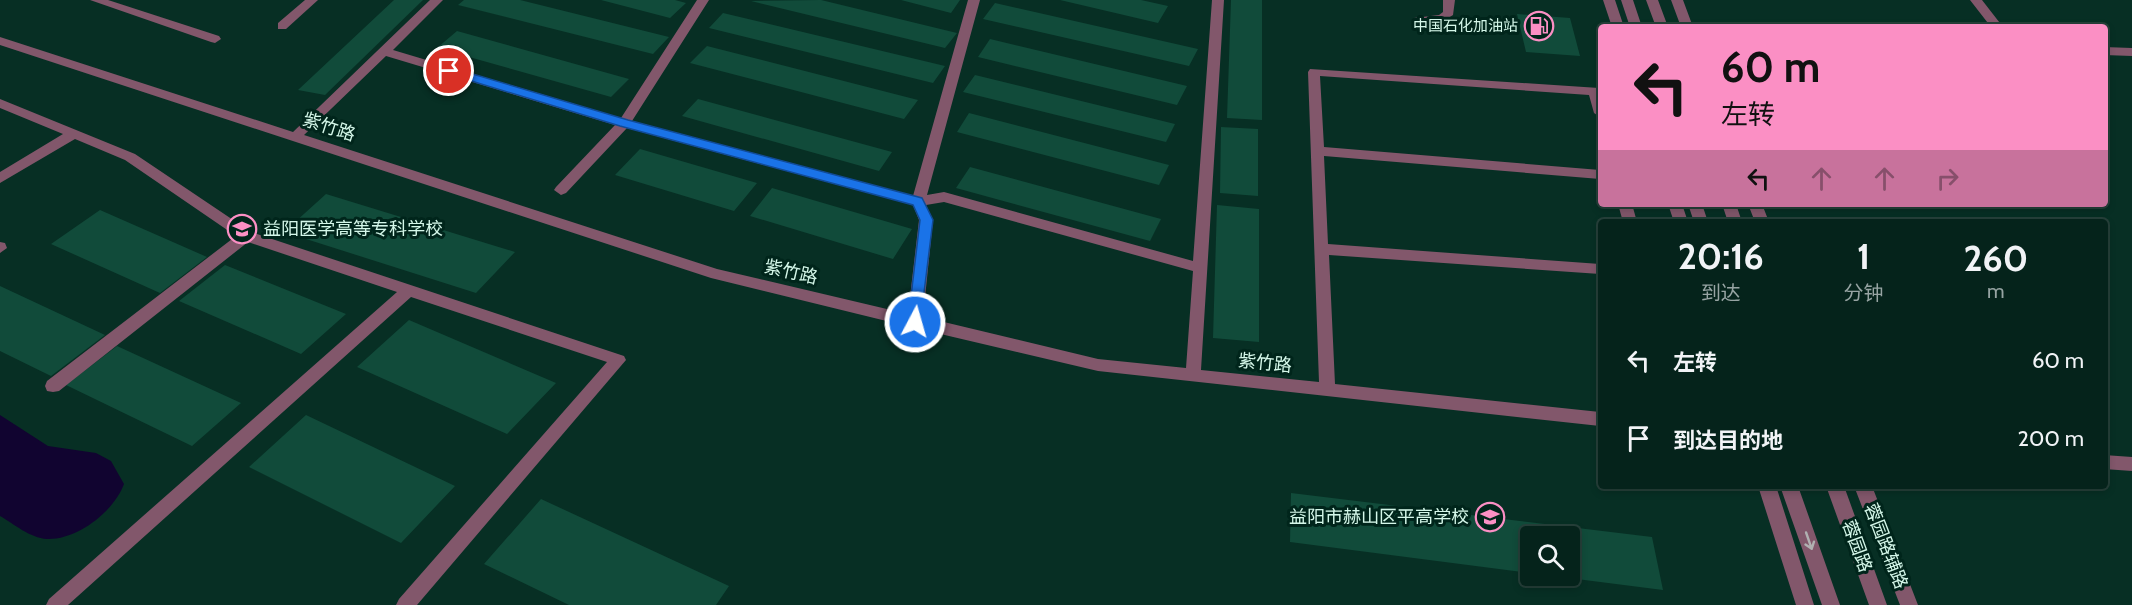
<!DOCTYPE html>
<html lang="zh">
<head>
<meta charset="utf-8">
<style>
	:root { --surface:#05231b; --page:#132f28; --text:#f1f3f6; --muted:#97a4a3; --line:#26403a }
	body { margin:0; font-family:Cabin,"Noto Sans SC",sans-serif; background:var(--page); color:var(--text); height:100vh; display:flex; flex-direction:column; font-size:22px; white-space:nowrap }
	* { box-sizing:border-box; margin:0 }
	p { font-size:20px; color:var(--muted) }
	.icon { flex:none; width:33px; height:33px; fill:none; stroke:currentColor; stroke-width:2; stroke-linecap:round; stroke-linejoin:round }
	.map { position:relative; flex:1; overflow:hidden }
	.details { position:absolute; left:1598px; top:219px; width:510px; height:270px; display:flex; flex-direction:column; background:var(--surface); border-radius:6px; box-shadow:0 3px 9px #0003,0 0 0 2px var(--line) }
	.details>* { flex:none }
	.top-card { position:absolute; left:1598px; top:24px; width:510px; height:183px; border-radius:6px; box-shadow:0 3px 9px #0003,0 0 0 2px var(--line); background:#fb8fc4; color:#111; overflow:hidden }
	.buttons { position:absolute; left:1520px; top:526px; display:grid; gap:12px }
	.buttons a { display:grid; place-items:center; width:60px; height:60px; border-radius:6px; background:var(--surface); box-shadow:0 3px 9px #0003,0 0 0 2px var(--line); font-size:30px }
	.pin { position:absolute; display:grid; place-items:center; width:51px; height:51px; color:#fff; margin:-26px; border:3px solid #fff; border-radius:50%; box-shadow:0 2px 6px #0007 }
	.me { position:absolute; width:66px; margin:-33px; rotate:6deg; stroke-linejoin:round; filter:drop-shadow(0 0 4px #0008) }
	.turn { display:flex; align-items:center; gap:21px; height:126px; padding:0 24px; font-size:27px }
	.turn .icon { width:78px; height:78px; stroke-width:2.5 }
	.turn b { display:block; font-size:42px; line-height:51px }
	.lanes { display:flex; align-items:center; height:57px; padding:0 24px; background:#0003; justify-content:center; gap:30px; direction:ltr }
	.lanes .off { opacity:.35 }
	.eta { display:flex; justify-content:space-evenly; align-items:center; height:102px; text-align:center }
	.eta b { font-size:36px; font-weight:700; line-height:42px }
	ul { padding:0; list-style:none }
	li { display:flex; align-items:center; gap:18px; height:78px; padding:0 24px }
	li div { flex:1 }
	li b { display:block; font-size:22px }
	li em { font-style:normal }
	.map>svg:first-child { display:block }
	.water { fill:#110430 }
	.building { fill:#114b3a }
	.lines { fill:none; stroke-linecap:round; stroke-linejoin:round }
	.minor { fill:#82576b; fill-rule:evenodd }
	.oneway { stroke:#b0b0b1 }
	.route { fill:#1a73e8; stroke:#114b97; stroke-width:1.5 }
	.labels { text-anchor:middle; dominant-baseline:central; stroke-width:6; stroke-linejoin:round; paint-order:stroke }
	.far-poi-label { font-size:15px; fill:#d5f8ea; stroke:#00251b; text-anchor:end }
	.street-label { font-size:18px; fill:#d5f8ea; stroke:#00251b }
	.poi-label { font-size:18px; fill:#d5f8ea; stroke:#00251b; text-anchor:start }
</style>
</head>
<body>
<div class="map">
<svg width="2132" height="605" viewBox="0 0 2132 605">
	<rect width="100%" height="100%" fill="#072f24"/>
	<!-- water -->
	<path class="water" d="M0,415l48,31 48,7 15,8 13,23c-10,27 -46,56 -77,55 -17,-1 -33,-15 -47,-23z"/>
	<!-- building -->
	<path class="building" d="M394,0h29l-98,95 -27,-5z
		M464,0h56l149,37 -16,17 -195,-49z
		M601,0h74l11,3 -16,15z
		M821,0l136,33 -12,15 -194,-47z
		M901,0h59l-9,13z
		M1060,0h81l27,6 -10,17z
		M1231,0h31v120l-35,-2z
		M995,3l203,46 -9,17 -206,-47z
		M723,13l222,53 -12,17 -224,-55z
		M1517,14l53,4 10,38 -54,-4z
		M457,31l172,48 -18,18 -174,-49z
		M990,39l197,47 -10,19 -199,-48z
		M707,46l211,54 -14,19 -214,-56z
		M975,75l200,49 -9,18 -203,-50z
		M698,99l194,53 -13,19 -197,-55z
		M969,113l200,52 -10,20 -202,-53z
		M1221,127l37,2v67l-38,-3z
		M640,149l117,34 -23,28 -119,-36z
		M970,167l191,52 -11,22 -194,-53z
		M772,188l140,41 -19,30 -143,-43z
		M326,194l189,58 -39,41 -192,-61z
		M1217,205l42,4v133l-46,-4z
		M100,210l107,47 -47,36 -109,-49z
		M225,265l121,49 -45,40 -122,-53z
		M0,286l105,49 -54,41 -51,-25z
		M409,320l147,63 -49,51 -150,-67z
		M117,346l124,57 -49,43 -126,-61z
		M306,415l149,71 -54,57 -152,-76z
		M1291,493l361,44 11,53 -94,-12v-41h-39v36l-240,-31z
		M541,499l188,87 -13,19h-147l-85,-41z"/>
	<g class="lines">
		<!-- minor -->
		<path class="minor" d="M90,0h18l111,36 2,3 -6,4 -4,-1z
			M305,0h13l-32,29h-8v-6z
			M430,0h13l-50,50 228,68 76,-118h12l-77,121 281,75 55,-196h12l-53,195 17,-3 249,69 19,-261h12l-23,370 118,12 -11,-310 2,-3 289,19 1,29 -6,-4 -5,-18 -269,-19 4,71 276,23v9l-276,-23 4,88 272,20v10l-271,-19 6,129 265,28v14l-502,-55 -183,-43 -204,-50 -711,-233v-8l293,95zM386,56l229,69 -59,62 -2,3 7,5 5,-2 61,-65 286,77 6,15 -11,94 -191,-45 -413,-134zM944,202l249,69 -7,97 -88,-9 -175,-42 10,-97 -7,-15z
			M1443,0h12l-2,15 -11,7 -28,2v-6l25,-3 4,-3z
			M1603,0h12l9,27h-12z
			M1621,0h12l9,27h-12z
			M1646,0h12l10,27h-12z
			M1671,0h12l10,27h-12z
			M1970,0h12l21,27h-12z
			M2104,47l28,1v8l-28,-1z
			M0,99l135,55 116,78 373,124 2,4 -209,245h-21l3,-6 208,-237 -196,-65 -343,308h-22l3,-6 348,-307 -149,-50 -189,149 -6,1 -6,-1 -2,-5 2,-5 189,-145 -111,-76 -50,-21 -75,44v-11l63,-38 -63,-26z
			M1618,204h14l5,18h-14z
			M1668,204h14l6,18h-14z
			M1688,204h14l6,18h-14z
			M1722,204h14l6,18h-14z
			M1748,204h14l7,18h-14z
			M0,242l5,1 2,5 -7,5z
			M2104,455l28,2v14l-28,-2z
			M1758,486h18l38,119h-18z
			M1780,486h18l42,119h-18z
			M1826,486h18l43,119h-18z
			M1854,486h18l46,119h-18z"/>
	</g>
	<!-- one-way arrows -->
	<defs><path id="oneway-shaft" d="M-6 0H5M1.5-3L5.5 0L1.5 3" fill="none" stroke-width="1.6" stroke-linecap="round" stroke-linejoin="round" transform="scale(1.5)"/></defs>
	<use class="oneway" href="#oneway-shaft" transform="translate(1809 541) rotate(71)"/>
	<!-- route -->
	<path class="route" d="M449,67l179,53 294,78 11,22 -13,105 -5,2 -7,-5 12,-102 -7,-15 -293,-79 -175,-53 -2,-2z"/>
	<!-- icons -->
	<defs>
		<g id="fuel-ring" transform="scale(1.5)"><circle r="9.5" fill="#00251b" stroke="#fb8fc4" stroke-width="1.5"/><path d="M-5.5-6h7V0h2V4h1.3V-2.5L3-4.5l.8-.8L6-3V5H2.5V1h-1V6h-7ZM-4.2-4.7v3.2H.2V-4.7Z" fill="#fb8fc4"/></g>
		<g id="university-ring" transform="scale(1.5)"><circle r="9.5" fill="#00251b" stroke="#fb8fc4" stroke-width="1.5"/><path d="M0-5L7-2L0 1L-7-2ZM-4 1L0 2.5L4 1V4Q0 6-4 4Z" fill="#fb8fc4"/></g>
		<g id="school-ring" transform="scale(1.5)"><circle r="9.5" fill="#00251b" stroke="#fb8fc4" stroke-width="1.5"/><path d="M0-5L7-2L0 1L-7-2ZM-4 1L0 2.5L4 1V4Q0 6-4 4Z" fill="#fb8fc4"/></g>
	</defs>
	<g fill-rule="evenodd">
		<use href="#fuel-ring" x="1539" y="26"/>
		<use href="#university-ring" x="242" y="229"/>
		<use href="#school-ring" x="1490" y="517"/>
	</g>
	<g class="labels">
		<!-- far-poi labels -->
		<g class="far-poi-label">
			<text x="1518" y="26">中国石化加油站</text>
		</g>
		<!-- street labels -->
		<g class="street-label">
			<text transform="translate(329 127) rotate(18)">紫竹路</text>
			<text transform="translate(791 272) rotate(13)">紫竹路</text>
			<text transform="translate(1265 363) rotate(6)">紫竹路</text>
			<text transform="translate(1857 546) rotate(70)">蓉园路</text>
			<text transform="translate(1886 546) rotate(69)">蓉园路辅路</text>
		</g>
		<!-- poi labels -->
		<g class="poi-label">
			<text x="263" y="229">益阳医学高等专科学校</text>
			<text x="1469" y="517" text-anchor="end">益阳市赫山区平高学校</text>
		</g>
	</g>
</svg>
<div class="buttons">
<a><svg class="icon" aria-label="search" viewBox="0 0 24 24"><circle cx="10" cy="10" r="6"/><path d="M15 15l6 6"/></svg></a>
</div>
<div class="pin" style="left:449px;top:71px;background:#d93025"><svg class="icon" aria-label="arrive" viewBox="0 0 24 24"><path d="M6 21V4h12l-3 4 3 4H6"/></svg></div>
<svg class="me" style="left:915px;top:322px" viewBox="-20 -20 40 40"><circle r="17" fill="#1a73e8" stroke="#fff" stroke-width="3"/><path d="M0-11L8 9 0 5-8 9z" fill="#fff"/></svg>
<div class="top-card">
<div class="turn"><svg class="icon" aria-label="left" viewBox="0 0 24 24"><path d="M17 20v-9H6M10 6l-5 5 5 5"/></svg><div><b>60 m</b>左转</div></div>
<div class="lanes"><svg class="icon" aria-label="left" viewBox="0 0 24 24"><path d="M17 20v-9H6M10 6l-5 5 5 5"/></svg><svg class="icon off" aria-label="ahead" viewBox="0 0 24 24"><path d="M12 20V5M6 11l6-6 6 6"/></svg><svg class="icon off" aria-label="ahead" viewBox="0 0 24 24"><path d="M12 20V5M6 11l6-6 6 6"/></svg><svg class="icon off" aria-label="right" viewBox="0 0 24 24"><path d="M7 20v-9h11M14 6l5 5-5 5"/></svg></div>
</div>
<section class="details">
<div class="eta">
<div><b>20:16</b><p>到达</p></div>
<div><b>1</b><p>分钟</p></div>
<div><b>260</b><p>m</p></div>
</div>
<ul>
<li><svg class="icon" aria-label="left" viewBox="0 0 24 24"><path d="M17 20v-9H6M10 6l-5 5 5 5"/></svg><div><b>左转</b></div><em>60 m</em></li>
<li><svg class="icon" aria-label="arrive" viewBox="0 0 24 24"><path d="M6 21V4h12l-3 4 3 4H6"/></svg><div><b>到达目的地</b></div><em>200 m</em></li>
</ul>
</section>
</div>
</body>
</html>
